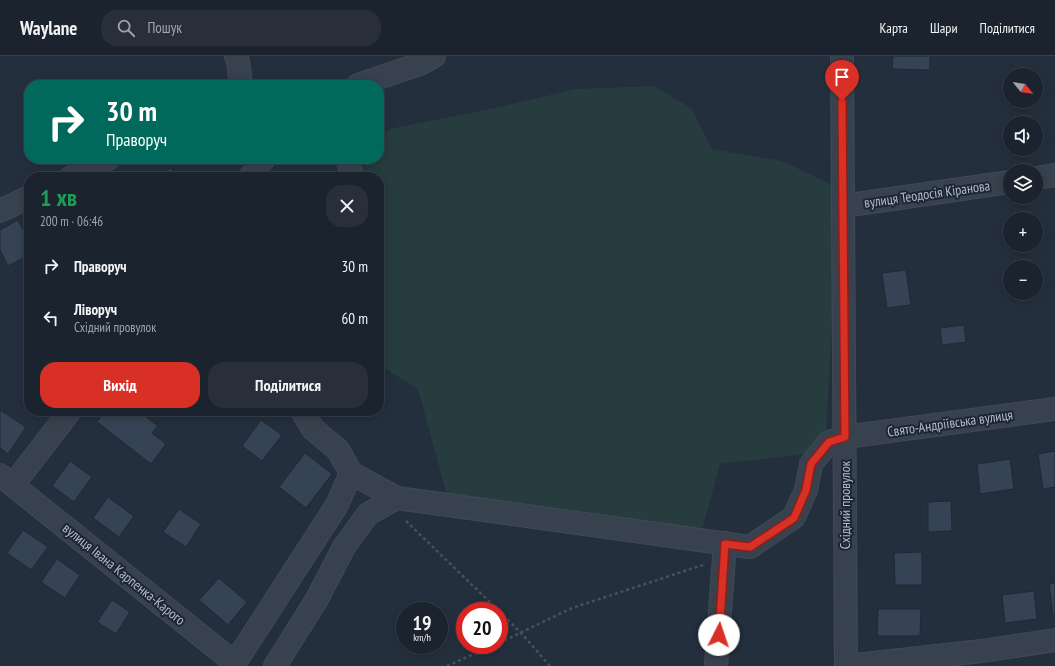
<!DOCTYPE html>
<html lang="uk">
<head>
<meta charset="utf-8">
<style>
	:root { --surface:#1b232e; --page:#282f3a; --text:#f1f3f6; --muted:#a0a4aa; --line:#39404a; --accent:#d93025 }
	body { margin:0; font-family:"PT Sans Narrow",sans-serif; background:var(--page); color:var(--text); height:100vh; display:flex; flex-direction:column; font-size:15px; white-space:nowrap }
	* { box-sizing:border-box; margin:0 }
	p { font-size:13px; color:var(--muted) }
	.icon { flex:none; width:22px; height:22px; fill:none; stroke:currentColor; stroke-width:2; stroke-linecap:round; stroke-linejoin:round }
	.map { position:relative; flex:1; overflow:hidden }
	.details { position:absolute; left:24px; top:116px; width:360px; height:244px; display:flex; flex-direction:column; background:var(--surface); border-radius:16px; box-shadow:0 2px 10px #0003,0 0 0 1px var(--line) }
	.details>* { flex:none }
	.hud { position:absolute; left:24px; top:24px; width:360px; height:84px; border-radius:16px; box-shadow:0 2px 10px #0003,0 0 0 1px var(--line); background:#00695c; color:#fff; overflow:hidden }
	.needle { width:26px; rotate:120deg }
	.fabs { position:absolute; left:1003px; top:12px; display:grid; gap:8px }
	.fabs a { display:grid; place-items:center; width:40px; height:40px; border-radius:50%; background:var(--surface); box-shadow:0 2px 10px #0003,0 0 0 1px var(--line); font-size:20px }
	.speed { position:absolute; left:396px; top:546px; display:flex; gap:8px; font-size:20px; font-weight:700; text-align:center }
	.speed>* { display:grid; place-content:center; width:52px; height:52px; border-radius:50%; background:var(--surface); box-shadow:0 2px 10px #0003,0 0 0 1px var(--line); line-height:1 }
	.speed small { font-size:10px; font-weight:400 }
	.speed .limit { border:6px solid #d22; background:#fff; color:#111 }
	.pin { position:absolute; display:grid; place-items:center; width:34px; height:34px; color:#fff; margin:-41px -17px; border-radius:50% 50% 50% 0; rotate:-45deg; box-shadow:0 0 4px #0007 }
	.pin .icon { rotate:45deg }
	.me { position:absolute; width:44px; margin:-22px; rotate:4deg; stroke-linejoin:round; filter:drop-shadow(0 0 3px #0008) }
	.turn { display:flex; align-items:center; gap:14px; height:84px; padding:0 16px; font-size:18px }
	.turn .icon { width:52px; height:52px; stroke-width:2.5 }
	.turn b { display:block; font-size:28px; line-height:34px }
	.round { display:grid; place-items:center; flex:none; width:42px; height:42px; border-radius:16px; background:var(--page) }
	.head { display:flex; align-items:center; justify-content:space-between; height:68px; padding:0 16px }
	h1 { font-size:24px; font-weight:700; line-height:30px; color:#1e9e55 }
	.primary-button { display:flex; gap:8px; margin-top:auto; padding:8px 16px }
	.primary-button a { flex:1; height:46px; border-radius:16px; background:var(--accent); color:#fff; font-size:16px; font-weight:700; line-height:46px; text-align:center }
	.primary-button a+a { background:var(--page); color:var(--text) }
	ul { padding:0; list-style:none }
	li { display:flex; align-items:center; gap:12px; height:52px; padding:0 16px }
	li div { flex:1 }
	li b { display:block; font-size:15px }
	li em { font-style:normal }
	header { display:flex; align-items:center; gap:24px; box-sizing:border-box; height:56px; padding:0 20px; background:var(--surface); border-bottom:1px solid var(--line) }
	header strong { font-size:19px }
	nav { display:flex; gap:22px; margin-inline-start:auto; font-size:14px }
	.search { width:280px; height:36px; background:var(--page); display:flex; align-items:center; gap:10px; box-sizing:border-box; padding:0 14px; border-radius:16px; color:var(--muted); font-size:15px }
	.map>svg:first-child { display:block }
	.green { fill:#263c3f }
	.building { fill:#364354; stroke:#1f2835 }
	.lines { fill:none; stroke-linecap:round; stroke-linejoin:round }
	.minor-casing { stroke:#414a57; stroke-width:24 }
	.path { stroke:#3f5557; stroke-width:2.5; stroke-dasharray:3 3; stroke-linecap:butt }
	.minor { stroke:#38414e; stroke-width:22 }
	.route-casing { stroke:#8d1f18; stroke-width:10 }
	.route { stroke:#d93025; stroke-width:7 }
	.labels { text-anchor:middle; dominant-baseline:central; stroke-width:4; stroke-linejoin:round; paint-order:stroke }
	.street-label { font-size:14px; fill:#b4bcc9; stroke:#1d2633 }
</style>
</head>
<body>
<header>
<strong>Waylane</strong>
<div class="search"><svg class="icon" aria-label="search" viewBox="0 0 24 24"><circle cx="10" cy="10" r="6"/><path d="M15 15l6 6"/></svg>Пошук</div>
<nav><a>Карта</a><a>Шари</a><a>Поділитися</a></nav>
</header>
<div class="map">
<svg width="1055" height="610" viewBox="0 0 1055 610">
	<rect width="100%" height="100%" fill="#242f3e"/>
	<!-- green -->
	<path class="green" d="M654,30l37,22 21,41 70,12 57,27 -13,247 -19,19 -87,10 -19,70 -253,-35 -30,-110 -39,-24v-188h-16l3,-18h13v-20l10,-10 106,-21 81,-19z"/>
	<!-- building -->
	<path class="building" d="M893,0h37v14l-38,-1z
		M172,112l3,9h-24z
		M203,114l4,7h-16z
		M18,164l11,21v14l-21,11 -8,-16v-20z
		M906,214l5,35 -24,3 -5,-35z
		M964,269l2,17 -24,3 -2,-17z
		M0,354l26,17 -18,27 -8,-6z
		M105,355h33l20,15 -6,7 14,11 -15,20 -54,-42z
		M261,364l21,15 -20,26 -20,-15z
		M1055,395v36l-12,2 -5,-35z
		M305,397l27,21 -26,34 -27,-21z
		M1010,403l4,30 -34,5 -3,-30z
		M70,405l22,16 -18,25 -22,-16z
		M108,441l26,19 -15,21 -26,-19z
		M951,445l1,30 -24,1v-30z
		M179,453l22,15 -15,23 -23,-15z
		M23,474l25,17 -17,23 -24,-17z
		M922,496v33h-27l-1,-32z
		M57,503l23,16 -15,23 -24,-16z
		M219,522l28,24 -19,23 -29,-25z
		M1055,527v33h-2l-4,-32z
		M1034,535l3,28 -32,4 -3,-28z
		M112,544l18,12 -14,22 -19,-12z
		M878,553h43l-1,27h-43z"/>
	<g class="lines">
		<!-- minor casing -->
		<g class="minor-casing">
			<path id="minor" d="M236,0l2,5 3,24
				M842,0l4,610
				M358,29l62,-21 14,-8
				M347,103l6,18
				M71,121l37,-18
				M250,121l14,-18
				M1036,122l19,-3
				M843,150l167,-24
				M0,155l29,-14
				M302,355l11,18 25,21 13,23
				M351,417l46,25 353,49 44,-30 12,-27 5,-26 18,-22 16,-5 210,-28
				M0,419l235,188
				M13,429l57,-74
				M233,610l104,-161 14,-32
				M275,610l42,-67 27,-52 24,-33 29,-16
				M716,610l9,-123
				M847,610l135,-15 73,-11"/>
		</g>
		<!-- path -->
		<path class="path" d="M406,465l93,90
			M499,555l22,22 29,33
			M499,587l73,-35 131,-43
			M447,610l47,-21"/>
		<!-- minor -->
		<use href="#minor" class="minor"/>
	</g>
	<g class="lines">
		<!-- route casing -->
		<g class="route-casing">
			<path id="route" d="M719,579l6,-91 25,3 44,-29 12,-28 5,-26 18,-22 16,-5 -3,-336"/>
		</g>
		<!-- route -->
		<use href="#route" class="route"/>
	</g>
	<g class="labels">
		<!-- street labels -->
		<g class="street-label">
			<text transform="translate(927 138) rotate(-8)">вулиця Теодосія Кіранова</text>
			<text transform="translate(950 367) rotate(-8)">Свято-Андріївська вулиця</text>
			<text transform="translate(845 449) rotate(-90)">Східний провулок</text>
			<text transform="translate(124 518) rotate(39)">вулиця Івана Карпенка-Карого</text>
		</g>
	</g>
</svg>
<div class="fabs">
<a><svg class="needle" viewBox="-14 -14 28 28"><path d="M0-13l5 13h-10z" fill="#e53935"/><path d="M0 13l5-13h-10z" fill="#a0a4aa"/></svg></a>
<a><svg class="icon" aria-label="sound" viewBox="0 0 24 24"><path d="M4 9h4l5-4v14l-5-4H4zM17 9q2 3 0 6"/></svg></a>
<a><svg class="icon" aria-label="layers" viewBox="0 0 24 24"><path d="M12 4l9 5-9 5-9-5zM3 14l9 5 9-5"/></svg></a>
<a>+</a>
<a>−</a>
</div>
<div class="speed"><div>19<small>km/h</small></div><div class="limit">20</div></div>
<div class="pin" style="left:842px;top:45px;background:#d93025"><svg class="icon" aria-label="arrive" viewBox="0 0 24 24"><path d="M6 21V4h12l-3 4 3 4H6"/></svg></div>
<svg class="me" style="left:719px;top:579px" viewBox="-20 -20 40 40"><circle r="19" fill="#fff"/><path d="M0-13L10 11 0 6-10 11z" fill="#d93025"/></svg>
<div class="hud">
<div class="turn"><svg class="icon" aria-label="right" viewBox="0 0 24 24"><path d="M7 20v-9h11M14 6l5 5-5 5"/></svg><div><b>30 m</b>Праворуч</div></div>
</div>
<section class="details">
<div class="head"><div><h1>1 хв</h1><p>200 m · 06:46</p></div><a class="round"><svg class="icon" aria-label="close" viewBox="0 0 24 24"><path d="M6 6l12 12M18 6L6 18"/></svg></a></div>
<ul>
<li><svg class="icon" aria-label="right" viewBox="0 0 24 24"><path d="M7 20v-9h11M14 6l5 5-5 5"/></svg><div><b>Праворуч</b></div><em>30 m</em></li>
<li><svg class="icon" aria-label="left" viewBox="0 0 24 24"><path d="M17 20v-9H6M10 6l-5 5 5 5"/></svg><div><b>Ліворуч</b><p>Східний провулок</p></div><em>60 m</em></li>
</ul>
<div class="primary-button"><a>Вихід</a><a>Поділитися</a></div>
</section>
</div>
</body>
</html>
